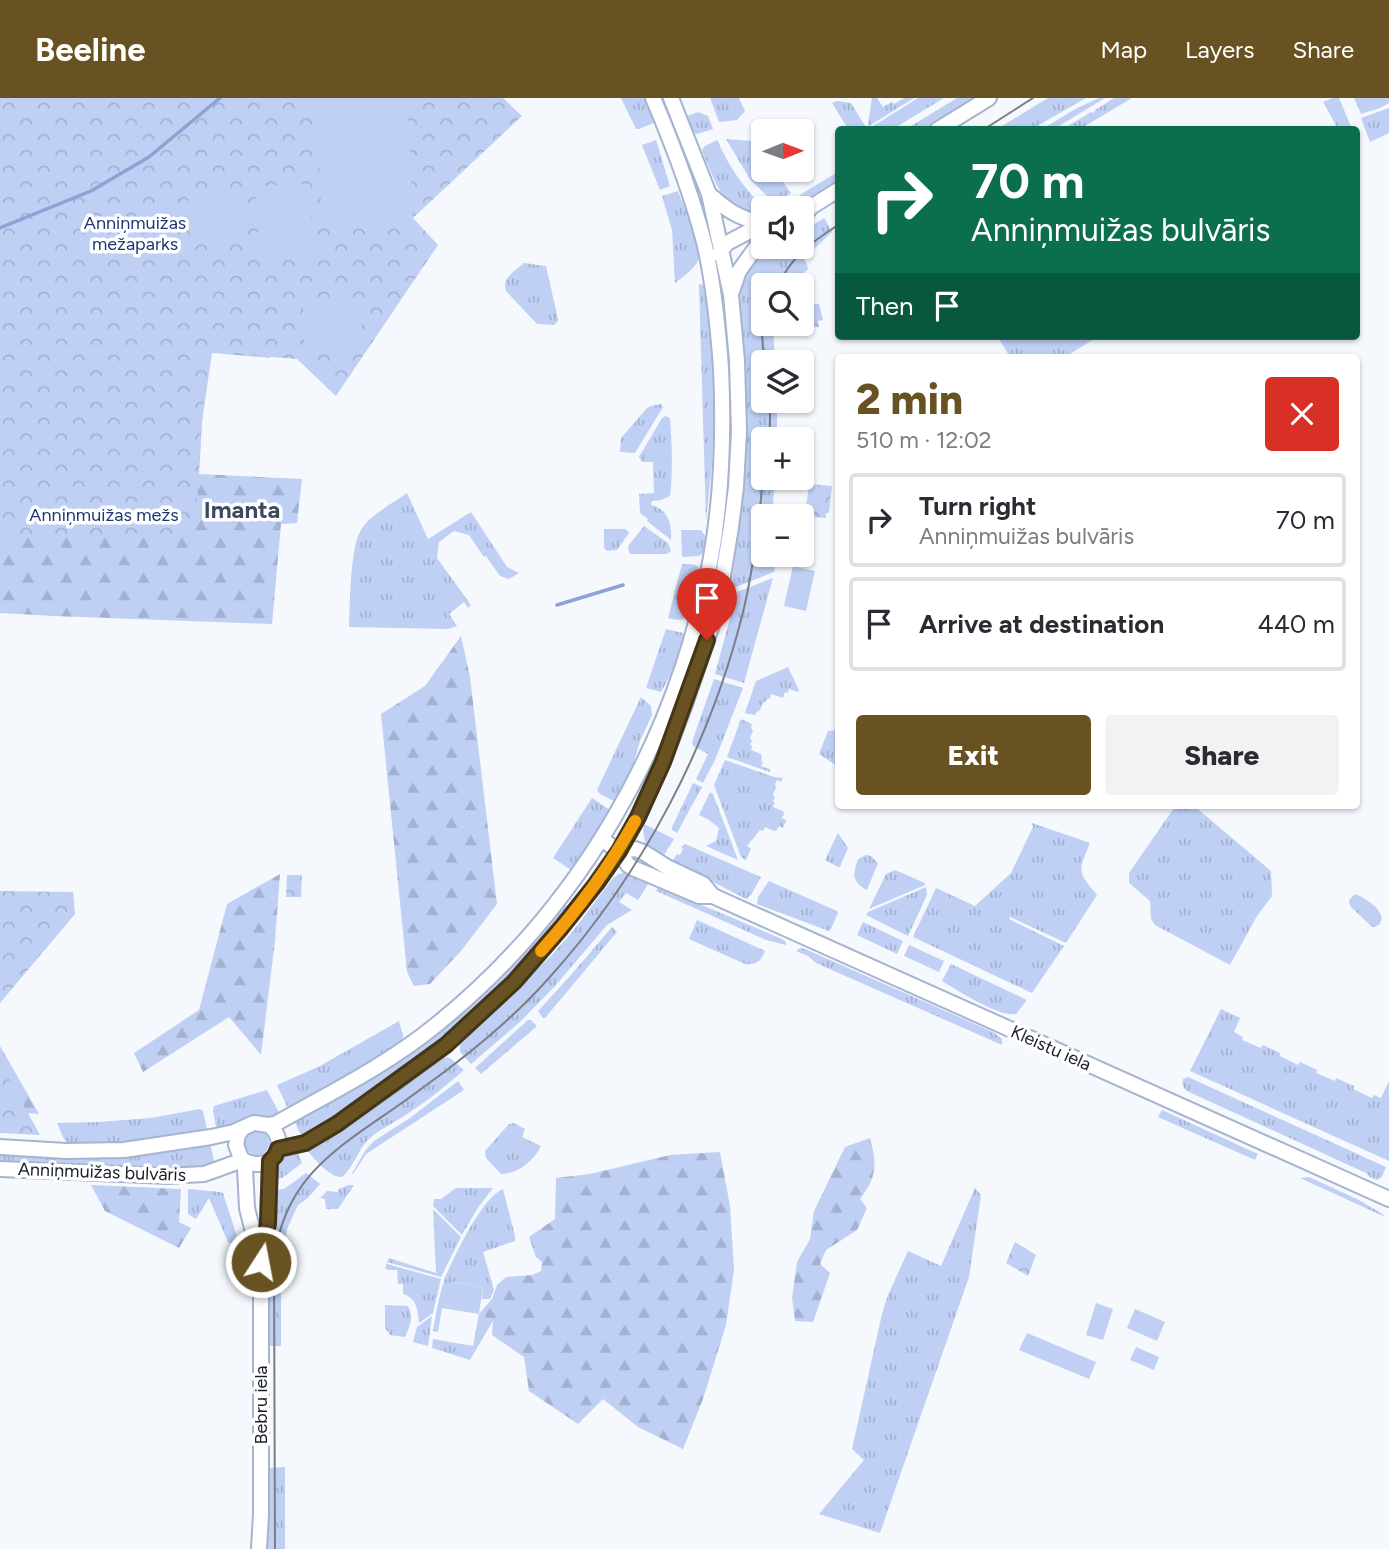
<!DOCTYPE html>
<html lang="en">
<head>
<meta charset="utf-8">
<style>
	:root { --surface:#fff; --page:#f2f2f3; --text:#2b2b33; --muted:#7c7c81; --line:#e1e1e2; --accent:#685221 }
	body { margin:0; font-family:Figtree,sans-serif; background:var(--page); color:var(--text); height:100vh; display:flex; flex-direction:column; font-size:26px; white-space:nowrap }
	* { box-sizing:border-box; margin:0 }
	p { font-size:23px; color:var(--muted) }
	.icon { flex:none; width:38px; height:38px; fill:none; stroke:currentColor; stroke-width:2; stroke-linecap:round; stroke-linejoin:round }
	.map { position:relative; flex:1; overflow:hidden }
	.sheet { position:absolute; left:835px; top:256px; width:525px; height:455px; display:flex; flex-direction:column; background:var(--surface); border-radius:7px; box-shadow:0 2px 5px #0004 }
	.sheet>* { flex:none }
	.guide { position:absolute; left:835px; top:28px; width:525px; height:214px; border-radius:7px; box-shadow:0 2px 5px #0004; background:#0b6e4f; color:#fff; overflow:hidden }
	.needle { width:46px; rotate:89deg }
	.buttons { position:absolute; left:751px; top:21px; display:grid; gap:14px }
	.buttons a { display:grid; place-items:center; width:63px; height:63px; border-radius:7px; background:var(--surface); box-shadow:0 2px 5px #0004; font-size:35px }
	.pin { position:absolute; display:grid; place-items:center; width:60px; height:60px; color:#fff; margin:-72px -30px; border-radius:50% 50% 50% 0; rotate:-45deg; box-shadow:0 0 7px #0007 }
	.pin .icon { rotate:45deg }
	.me { position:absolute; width:77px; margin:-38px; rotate:11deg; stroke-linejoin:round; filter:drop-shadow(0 0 5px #0008) }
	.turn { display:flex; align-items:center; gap:24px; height:147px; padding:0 21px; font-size:32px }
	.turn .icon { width:91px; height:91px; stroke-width:2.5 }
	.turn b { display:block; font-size:49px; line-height:60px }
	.then { display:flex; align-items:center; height:66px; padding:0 21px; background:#0003; gap:14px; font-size:26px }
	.round { display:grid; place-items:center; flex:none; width:74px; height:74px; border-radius:7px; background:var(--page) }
	.head { display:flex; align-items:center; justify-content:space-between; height:119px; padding:0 21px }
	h1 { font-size:42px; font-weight:800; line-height:52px; color:var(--accent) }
	.button { display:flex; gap:14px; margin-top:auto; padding:14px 21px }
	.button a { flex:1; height:80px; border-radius:7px; background:var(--accent); color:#fff; font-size:28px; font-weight:800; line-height:80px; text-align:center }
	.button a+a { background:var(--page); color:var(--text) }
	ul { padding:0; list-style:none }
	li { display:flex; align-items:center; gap:21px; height:94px; margin:0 14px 10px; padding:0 7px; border:4px solid var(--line); border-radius:7px }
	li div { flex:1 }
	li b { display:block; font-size:26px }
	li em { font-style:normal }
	header { display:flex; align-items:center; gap:42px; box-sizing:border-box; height:98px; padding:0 35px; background:var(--accent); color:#fff }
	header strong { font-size:33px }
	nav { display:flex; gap:38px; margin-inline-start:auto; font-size:24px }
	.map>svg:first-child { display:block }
	.grass { fill:url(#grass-tufts) }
	.forest { fill:url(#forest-firs) }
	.park { fill:url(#park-crowns) }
	.pitch { fill:#bfd0f4 }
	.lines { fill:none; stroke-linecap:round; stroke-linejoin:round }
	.stream { stroke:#8ba3d5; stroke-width:3.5 }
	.tertiary-casing { stroke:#a6b4cf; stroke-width:18 }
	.tertiary { stroke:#fff; stroke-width:14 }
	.tram { stroke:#7a7e86; stroke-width:2 }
	.route-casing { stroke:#443515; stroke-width:18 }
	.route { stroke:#685221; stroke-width:12 }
	.slow { stroke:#f59e0b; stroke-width:12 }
	.labels { text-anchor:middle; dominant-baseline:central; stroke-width:7; stroke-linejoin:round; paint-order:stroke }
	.park-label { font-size:18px; fill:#1e3773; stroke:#fff }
	.street-label { font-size:18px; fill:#181d27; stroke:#fff }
	.district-label { font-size:24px; font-weight:bold; fill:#3e4960; stroke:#fff }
</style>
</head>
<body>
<header>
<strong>Beeline</strong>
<nav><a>Map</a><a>Layers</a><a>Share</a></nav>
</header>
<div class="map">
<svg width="1389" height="1451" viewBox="0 0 1389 1451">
	<defs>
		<pattern id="grass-tufts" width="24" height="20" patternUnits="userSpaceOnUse" patternTransform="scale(1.75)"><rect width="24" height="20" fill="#bfd0f4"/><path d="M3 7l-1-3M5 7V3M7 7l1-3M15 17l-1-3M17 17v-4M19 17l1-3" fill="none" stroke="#a3b2d1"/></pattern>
		<pattern id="forest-firs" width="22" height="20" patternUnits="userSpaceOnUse" patternTransform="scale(1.75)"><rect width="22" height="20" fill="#bfd0f4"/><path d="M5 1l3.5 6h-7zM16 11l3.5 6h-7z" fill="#a3b2d1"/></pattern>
		<pattern id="park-crowns" width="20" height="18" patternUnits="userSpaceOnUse" patternTransform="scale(1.75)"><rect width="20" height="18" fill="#bfd0f4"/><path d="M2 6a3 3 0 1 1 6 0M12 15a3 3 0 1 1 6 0" fill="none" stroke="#a3b2d1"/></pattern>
	</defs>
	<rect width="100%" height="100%" fill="#f5f8fd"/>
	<!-- grass -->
	<path class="grass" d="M621,0h26l9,24 -17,7h-3z
		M710,0h29l6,13 -8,9 -18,2z
		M872,0h5l6,9 9,-5 2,2 10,-6h10l-45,28 -1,-2z
		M918,0h26l-51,31h-22l-1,-1z
		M957,0h17l-51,31h-17z
		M1048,0h38l-54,31h-35z
		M1099,0h6l-51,31h-12l35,-21z
		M1114,0h18l-52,31h-17l28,-17 3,1 1,-3z
		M1333,0h6l13,31h-14l-15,-27z
		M1354,0h35v5l-9,5 -19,6z
		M837,3l14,2 16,26h-19l-16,-26z
		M1389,10v25l-19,9 -9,-24z
		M698,14l10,4 5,13 -16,5 -4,-2 -6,-16z
		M726,41l25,2v4l8,2 4,3v20h11l17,23 -17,10 -24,-24z
		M656,42l14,46 -10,4 -18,-45z
		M717,42c12,27 27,48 47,68l-1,11c-28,-10 -38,-15 -50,-42 -4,-9 -8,-18 -11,-27l3,-4z
		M838,74v10l-45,26h-11l24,-17z
		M678,93c5,14 25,55 20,69 -3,9 -16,17 -23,23l-3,-53 -10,-34z
		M824,120l8,14 -18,17 -6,-1 -6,-6v-10z
		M763,149h29c6,6 15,12 16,22l-18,16h-27v39h10l2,38h-12v39h14v38h-14v39h12l-3,38h-9v39h14l-3,17 -38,15h-4c2,-31 7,-61 9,-91 5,-69 2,-137 -1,-205l4,-15z
		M524,165l22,3 12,53v2l-4,4 -17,-1 -31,-33c-5,-13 9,-20 18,-28z
		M699,186l4,1 3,3 10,87 -4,90 -6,56z
		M997,238h102l-34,21h-55z
		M661,306l2,3 -28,46 -15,-1 1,-14 26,-30 4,-2z
		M665,318l5,2c2,26 3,52 0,78l-9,4 -9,1 -1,4c17,4 21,19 20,35l-24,-19 1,-2 -8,-6 -1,-19 15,-1 -1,-31h-11l-3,-5 23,-39z
		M407,395l21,46 43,-27 36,55 12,6 -10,6 -9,-3 -14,-20 -2,1 -15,-22 -15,-4 -15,11 -2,16 34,47 -3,3 -4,-6 -15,12 8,12 -9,3 -99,-2c1,-23 1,-80 12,-97 10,-16 31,-26 46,-37z
		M644,428l24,17 3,8 -4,3h-37l-2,-5 1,-4z
		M604,431h21l3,2 1,2 -12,17 -10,1 -3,-3z
		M681,432h20l5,7 -1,15 -6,4 -16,1 -1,-2z
		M682,466c5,0 12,-1 16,3 6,6 -4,36 -6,45 -8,9 -13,9 -24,6z
		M773,480l-29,105 -29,-9 22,-82z
		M666,531l17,4 2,5 -10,29 -14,25 -15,-4z
		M788,569l11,23 -1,2 -9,-3 -1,4 -3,-1 -2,6 -12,-4 -1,5 -2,-1 -2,3 -3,2 -3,7 -3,2 -2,3 -10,-2 11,-32z
		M714,581l29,9 -28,72 -12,23 -7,-4 12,-25 -15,-8 -1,-4z
		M641,599l10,9 1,9 -12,26 -8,28 -18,32 -14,-7 -3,-4z
		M741,621l11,5 -1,3 2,4 -3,7 2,3 -2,4 2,1 -1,4 10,4 1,3 -1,4 2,1 -2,4 9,3v3l-43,-15z
		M838,632v32l-1,4 -18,-12 9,-23z
		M725,662l49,17 9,1 -2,4 -4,-2 -2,4 1,4 -3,6 2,4 -2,3 2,2 -2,4 10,4 1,3 -2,4 4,2 -3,8 -4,-2 -2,4 -3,1 -9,-4 -2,4 -3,-1 -13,16 4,3 -5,11 -5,-3 -27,-72z
		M693,685l9,4 -25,46 -5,-3v-3z
		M710,694l3,2 25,66 -32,-14 10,-5 3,-13 -10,-8 -10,-5z
		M592,700l18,12 -39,60 -18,-12z
		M1176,707h17l78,66 1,25 -15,20 -27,49 -75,-40 -4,-6 -1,-18 -21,-18v-10z
		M1032,725l58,20c-12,29 -13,28 7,52l-31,48 -56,-26 -1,2 55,27 -32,47 -119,-56 23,-49 39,18 36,-33 22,-46z
		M644,726l30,15 -13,21 -2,-3 1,-3 -15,-12 -2,-12z
		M838,735l10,15 -8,19h-2l-13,-7z
		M685,746l76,33 -10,18 -5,4 -60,-31 -3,4 -13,-7 7,-11 3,1 3,-6 -2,-2z
		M866,757l5,1 7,7 -11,27c-16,-9 -14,-16 -9,-31z
		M895,772l30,13v2l-56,24 17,-35z
		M627,774l23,9 -12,19 -12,-7 -7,9 13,8 -25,15 -52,61 -34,35 -50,43 -11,-12v-11l90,-84 23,-26 40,-53 6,-4z
		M769,783l68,30 1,2 -7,16 -2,2 -72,-27 1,-7z
		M659,787l12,4 -1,4 39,15 73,31 4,3v3l-20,-5 -110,-49z
		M926,789l1,8 -19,41 -42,-21 2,-3z
		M1355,796c8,3 21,11 25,19 3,5 1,7 0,11l-6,3h-2l-22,-21 -1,-6z
		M565,806l3,5 -11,15 -48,54 -67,63 -52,38 -87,60 -11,-22 199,-133 40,-40z
		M697,822l68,31c-4,10 -8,14 -20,13l-56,-25z
		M863,824l40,19 -6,13 -40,-19z
		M612,829l5,5 -72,86h-2l-5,-7 33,-36z
		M909,847l35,16 -5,11 -35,-16z
		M800,850l5,1 188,83 9,7v6l-186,-82 -8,-7 -12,-5z
		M951,866l76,36 -11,14c-18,3 -57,-23 -74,-33z
		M1221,911l19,9 -6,14 9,5 -1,3 19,8 2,-3 17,8v3l18,9 2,-3 17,8 -1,3 19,8 1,-3 18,8 -1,3 19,9 2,-3 7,3 8,-17v80l-199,-90z
		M528,922h3l5,5v2l-55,47 -6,-6z
		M399,923l4,15 -1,6 -113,69 -12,-26 43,-19z
		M441,959l9,1 14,12c-18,16 -37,31 -57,44 -13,9 -30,16 -41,28 -7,7 -16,32 -25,35 -9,2 -33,-23 -36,-31l18,-11 9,1z
		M1188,979l198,90 -4,10 -5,3 -7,-3 -4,-4 -179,-82c-4,-4 -5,-6 -4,-12z
		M458,983l6,9 -98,64 -13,20 -2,1 14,-24 9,-10 36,-23z
		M267,992l14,26 -64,15 -4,-20 1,-5z
		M200,1011l3,2 5,23 -71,8 -63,4c-10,-2 -13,-14 -17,-23l41,-1 53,-4z
		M1162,1012l96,44 -3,6 -97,-43z
		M514,1025l11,6 -3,8 19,9c-7,15 -24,28 -40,28l-15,-16 -1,-7 24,-27z
		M245 1045a12 12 0 1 1 24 0a12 12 0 1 1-24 0Z
		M210,1044l5,24 -14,4 -201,-7v-8l66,3 59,-1z
		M296,1051l6,14 -20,15 -10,2c3,-21 5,-22 24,-31z
		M306,1075l14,11 -12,14 -10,7 -11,24 -3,16v16l-3,1v84h-10l-5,-4v-72l6,-79 12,-2z
		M1309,1079l50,23 25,15 -1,1 -83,-38z
		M349,1087h5l-16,24h-12l-1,-10 -5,-1 7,-7 11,1v-3z
		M456,1090h37l-16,21 -15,26 -29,-29 1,-7h7z
		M975,1090l6,7 -12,82 -89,256 -61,-19 45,-54 -12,-11 30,-135 6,-19 20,-44 33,15z
		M188,1091l32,3 3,1 18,56 -13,-7 -19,-44 -13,21 -8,-5z
		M503,1091l12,47v5l-32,11 11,38 -4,9h-8l1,-12 -30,-5 -5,27 -6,-1 -4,24 -5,-1c3,-17 6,-36 12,-53 8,-20 38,-82 58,-89z
		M433,1111l28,28 -20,40 -54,-15 2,-4 47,15z
		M387,1166l54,15 -8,34 -14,10c-1,-12 -2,-25 -16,-29v-10h-5l-1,-14h-9l-3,-2z
		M385,1207l23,1c6,12 2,19 -3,31l-15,-2 -5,-7z
		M479,1216l15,5 -24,41 -38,-12 1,-9 40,7z
		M432,1218l-4,30 -15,-4 4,-15z
		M285,1369v82h-18v-81z"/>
	<!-- forest -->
	<path class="forest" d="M0,0l275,237 -5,23 -58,-5 -10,68 -3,53 103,5 -5,44 -16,1 -9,100 -218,-8 -54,-3z
		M461,538l9,41 27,227 -36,47 -31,33 -16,2 -7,-14 -26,-258 44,-28z
		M280,776l-5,67 -14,114 -32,-38 -86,55 -9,-19 65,-43 28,-106z
		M0,948l39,68 -39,-3z
		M870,1040c7,27 7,39 -10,61l7,9 -10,22 -31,20 -6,14 10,9 -17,49 -18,-1 -3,-23 5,-36 13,-23 4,-28 31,-64z
		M720,1054l10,54 4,64 -8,55 -23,74 -20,50 -45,-22 -35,-28 -25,25 -49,-33 -5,-34 -32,-22 1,-15 -14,-6 13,-15 5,-14 9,-8 26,-2 9,-4 1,-9 -6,-5 -7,-20 26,-18 1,-41 34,-4 80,-19z
		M91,1087l90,4 -2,33 12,6 -12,20 -74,-37z"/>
	<!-- park -->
	<path class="park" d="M0,0h503l19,18 -109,102 25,27 -102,151 -39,-37 -50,-4 -37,-7 -8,73 -7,112 -195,5z
		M813,206h6l4,16 -5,1 1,6 -15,1 -1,-9h3v-6h3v-6l4,-1z
		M809,386l23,2 -3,27h-3v5l-21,-2z
		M287,777h15l-1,22h-15z
		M0,793l73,1 2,22 -75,89z
		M0,964l40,73 -40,-2z
		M1015,1144l21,13 -8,21 -22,-13z"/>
	<!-- pitch -->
	<path class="pitch" d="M316,0h91l6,121 -91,5z
		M310,86l3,69 -54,2 -3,-69z
		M245,89l2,52 -57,2 -2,-52z
		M303,199h58l1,49h-58z
		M793,468l22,5 -9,40 -22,-5z
		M452,1184l31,5 -4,27 -31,-5z
		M1096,1205l17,6 -10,31 -17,-5z
		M1135,1211l30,13 -8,19 -30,-13z
		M1027,1235l69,29 -7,17 -70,-29z
		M1136,1249l23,10 -5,13 -24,-10z"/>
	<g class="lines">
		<!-- stream -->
		<path class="stream" d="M0,130l91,-37 58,-34 71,-59
			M557,507l66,-20"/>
		<!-- tertiary casing -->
		<g class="tertiary-casing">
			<path id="tertiary" d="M937,32l52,-32
				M709,96c19,17 28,23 54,30
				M802,120l9,-11 27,-17
				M719,156l8,-11 36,-19
				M731,196l8,-23 18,-25
				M601,741l18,12 9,14 5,3 66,28h14
				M619,753l16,-2 8,3 24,15 36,17 10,12 676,303
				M242,1031l-4,6 -2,10 9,23 2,40 13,52
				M0,1049l66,4 58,-1 87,-13 23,-5 20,-9 14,2 7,-1c55,-31 112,-59 161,-99 144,-116 239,-282 274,-462 12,-64 14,-130 11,-195 -3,-41 -7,-85 -17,-126 -13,-50 -31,-97 -51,-144
				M278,1051l27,-6 32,-19 57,-40 52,-39 68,-63 47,-54 35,-44 23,-33 19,-34 25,-55 21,-55 29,-85 8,-34 10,-61 5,-40 3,-56 -2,-70 -6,-66 -22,-101 -38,-96
				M0,1071l168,7 36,-2 39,-14c31,16 48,-20 25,-35
				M259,1451l2,-35v-252l7,-39 2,-62"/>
		</g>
		<!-- tertiary -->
		<use href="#tertiary" class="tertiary"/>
		<!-- tram -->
		<path class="tram" d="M983,32l50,-32
			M778,187c14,-29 34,-43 60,-60
			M763,216l-1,20 2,28
			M770,341v-38
			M275,1451l-1,-286c9,-96 80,-123 147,-174 46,-33 90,-68 128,-111 93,-103 162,-234 195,-370 10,-43 15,-86 19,-130"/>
	</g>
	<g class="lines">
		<!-- route casing -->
		<g class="route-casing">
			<path id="route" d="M261,1164l7,-39 2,-62 5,-5 3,-7 27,-6 32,-19 109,-79 68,-63 47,-54 35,-44 23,-33 19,-34 25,-55 44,-122"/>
		</g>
		<!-- route -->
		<use href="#route" class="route"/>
		<!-- slow -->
		<path class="slow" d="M541,853c36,-40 68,-83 94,-130"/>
	</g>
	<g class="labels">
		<!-- park labels -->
		<g class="park-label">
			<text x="135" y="125">Anniņmuižas<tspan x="135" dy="21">mežaparks</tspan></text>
			<text x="104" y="417">Anniņmuižas mežs</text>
		</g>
		<!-- street labels -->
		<g class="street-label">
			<text transform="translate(1051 950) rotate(24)">Kleistu iela</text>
			<text transform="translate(102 1074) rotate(2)">Anniņmuižas bulvāris</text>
			<text transform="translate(261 1307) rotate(-90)">Bebru iela</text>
		</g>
		<!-- district labels -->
		<g class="district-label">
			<text x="242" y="411">Imanta</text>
		</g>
	</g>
</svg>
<div class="buttons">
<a><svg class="needle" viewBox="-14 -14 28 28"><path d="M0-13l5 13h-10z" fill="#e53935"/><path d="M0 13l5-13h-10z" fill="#7c7c81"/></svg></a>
<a><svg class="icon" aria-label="sound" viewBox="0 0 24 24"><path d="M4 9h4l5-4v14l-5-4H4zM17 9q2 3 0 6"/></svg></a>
<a><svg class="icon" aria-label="search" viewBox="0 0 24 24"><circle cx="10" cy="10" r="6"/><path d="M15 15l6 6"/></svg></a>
<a><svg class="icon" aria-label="layers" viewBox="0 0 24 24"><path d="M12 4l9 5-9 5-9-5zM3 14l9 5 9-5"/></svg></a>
<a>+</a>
<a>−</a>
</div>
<div class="pin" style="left:707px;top:542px;background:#d93025"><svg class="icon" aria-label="arrive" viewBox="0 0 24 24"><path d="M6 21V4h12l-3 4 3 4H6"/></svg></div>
<svg class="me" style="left:261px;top:1164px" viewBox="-20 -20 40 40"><circle r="17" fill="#685221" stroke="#fff" stroke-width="3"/><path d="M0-11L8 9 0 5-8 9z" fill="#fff"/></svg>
<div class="guide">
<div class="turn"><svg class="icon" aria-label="right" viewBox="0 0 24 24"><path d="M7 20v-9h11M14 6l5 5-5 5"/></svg><div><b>70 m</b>Anniņmuižas bulvāris</div></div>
<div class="then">Then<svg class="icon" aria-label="arrive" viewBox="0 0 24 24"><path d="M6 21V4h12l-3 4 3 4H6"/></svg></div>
</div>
<section class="sheet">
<div class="head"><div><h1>2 min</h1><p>510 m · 12:02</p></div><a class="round" style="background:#d93025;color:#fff"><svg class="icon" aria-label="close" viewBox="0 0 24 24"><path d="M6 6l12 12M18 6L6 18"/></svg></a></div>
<ul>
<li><svg class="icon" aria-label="right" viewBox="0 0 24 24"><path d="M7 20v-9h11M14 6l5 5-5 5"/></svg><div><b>Turn right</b><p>Anniņmuižas bulvāris</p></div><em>70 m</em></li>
<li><svg class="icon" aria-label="arrive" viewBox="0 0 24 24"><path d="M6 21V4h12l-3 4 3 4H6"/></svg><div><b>Arrive at destination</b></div><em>440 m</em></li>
</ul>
<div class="button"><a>Exit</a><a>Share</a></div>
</section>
</div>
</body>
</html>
